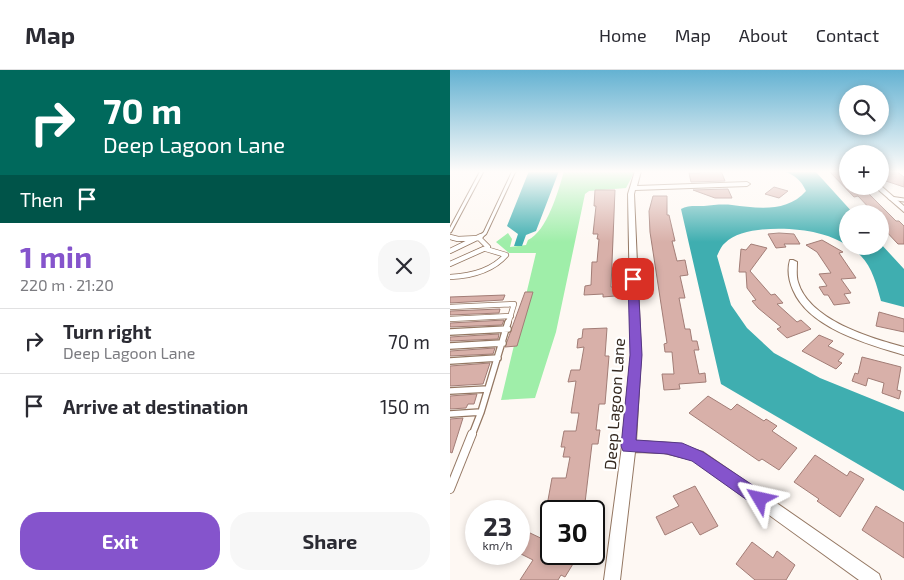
<!DOCTYPE html>
<html lang="en">
<head>
<meta charset="utf-8">
<style>
	:root { --surface:#fff; --page:#f7f7f7; --text:#2b2b33; --muted:#7c7c81; --line:#e1e1e2; --accent:#8554cc }
	body { margin:0; font-family:"Exo 2",sans-serif; background:var(--page); color:var(--text); height:100vh; display:flex; flex-direction:column; font-size:19px; white-space:nowrap }
	* { box-sizing:border-box; margin:0 }
	p { font-size:16px; color:var(--muted) }
	.icon { flex:none; width:28px; height:28px; fill:none; stroke:currentColor; stroke-width:2; stroke-linecap:round; stroke-linejoin:round }
	.map { position:relative; flex:1; overflow:hidden }
	.details { display:flex; flex-direction:column; background:var(--surface); width:450px }
	.details>* { flex:none }
	.guide { background:#00695c; color:#fff; overflow:hidden }
	.fabs { position:absolute; left:389px; top:15px; display:grid; gap:10px }
	.fabs a { display:grid; place-items:center; width:50px; height:50px; border-radius:50%; background:var(--surface); box-shadow:0 2px 8px #0003; font-size:25px }
	.speed { position:absolute; left:15px; top:430px; display:flex; gap:10px; font-size:25px; font-weight:700; text-align:center }
	.speed>* { display:grid; place-content:center; width:65px; height:65px; border-radius:50%; background:var(--surface); box-shadow:0 2px 8px #0003; line-height:1 }
	.speed small { font-size:12px; font-weight:400 }
	.speed .limit { border:2px solid #111; border-radius:8px; background:#fff; color:#111 }
	.pin { position:absolute; display:grid; place-items:center; width:42px; height:42px; color:#fff; margin:-21px; border-radius:10px; box-shadow:0 2px 8px #0006 }
	.me { position:absolute; width:55px; margin:-28px; rotate:306deg; stroke-linejoin:round; filter:drop-shadow(0 0 4px #0008) }
	.turn { display:flex; align-items:center; gap:18px; height:105px; padding:0 20px; font-size:22px }
	.turn .icon { width:65px; height:65px; stroke-width:2.5 }
	.turn b { display:block; font-size:35px; line-height:42px }
	.then { display:flex; align-items:center; height:48px; padding:0 20px; background:#0003; gap:10px; font-size:19px }
	.round { display:grid; place-items:center; flex:none; width:52px; height:52px; border-radius:20px; background:var(--page) }
	.overview { display:flex; align-items:center; justify-content:space-between; height:85px; padding:0 20px }
	h1 { font-size:30px; font-weight:700; line-height:38px; color:var(--accent) }
	.cta { display:flex; gap:10px; margin-top:auto; padding:10px 20px }
	.cta a { flex:1; height:58px; border-radius:20px; background:var(--accent); color:#fff; font-size:20px; font-weight:700; line-height:58px; text-align:center }
	.cta a+a { background:var(--page); color:var(--text) }
	ul { padding:0; list-style:none }
	li { display:flex; align-items:center; gap:15px; height:65px; padding:0 20px; border-top:1px solid var(--line) }
	li div { flex:1 }
	li b { display:block; font-size:19px }
	li em { font-style:normal }
	header { display:flex; align-items:center; gap:30px; box-sizing:border-box; height:70px; padding:0 25px; background:var(--surface); border-bottom:1px solid var(--line) }
	header strong { font-size:24px }
	nav { display:flex; gap:28px; margin-inline-start:auto; font-size:18px }
	main { display:flex; flex:1; min-height:0 }
	.map>svg:first-child { display:block }
	.green { fill:#9feea9 }
	.water { fill:#3faeb0 }
	.building { fill:#d8b0a9; stroke:#a27d76 }
	.lines { fill:none; stroke-linecap:round; stroke-linejoin:round }
	.service-far3-casing { stroke:#947762; stroke-width:5 }
	.service-far2-casing { stroke:#947762; stroke-width:6 }
	.service-far1-casing { stroke:#947762; stroke-width:8 }
	.service-casing { stroke:#947762; stroke-width:10 }
	.minor-casing { stroke:#947762; stroke-width:2 }
	.service-far3 { stroke:#fff; stroke-width:3 }
	.service-far2 { stroke:#fff; stroke-width:4.5 }
	.service-far1 { stroke:#fff; stroke-width:5.5 }
	.service { stroke:#fff; stroke-width:8 }
	.minor { fill:#fff; fill-rule:evenodd }
	.route { fill:#8554cc; stroke:#563785 }
	.labels { text-anchor:middle; dominant-baseline:central; stroke-width:4.5; stroke-linejoin:round; paint-order:stroke }
	.street-label { font-size:16px; fill:#352920; stroke:#fff }
</style>
</head>
<body>
<header>
<strong>Map</strong>
<nav><a>Home</a><a>Map</a><a>About</a><a>Contact</a></nav>
</header>
<main>
<section class="details">
<div class="guide">
<div class="turn"><svg class="icon" aria-label="right" viewBox="0 0 24 24"><path d="M7 20v-9h11M14 6l5 5-5 5"/></svg><div><b>70 m</b>Deep Lagoon Lane</div></div>
<div class="then">Then<svg class="icon" aria-label="arrive" viewBox="0 0 24 24"><path d="M6 21V4h12l-3 4 3 4H6"/></svg></div>
</div>
<div class="overview"><div><h1>1 min</h1><p>220 m · 21:20</p></div><a class="round"><svg class="icon" aria-label="close" viewBox="0 0 24 24"><path d="M6 6l12 12M18 6L6 18"/></svg></a></div>
<ul>
<li><svg class="icon" aria-label="right" viewBox="0 0 24 24"><path d="M7 20v-9h11M14 6l5 5-5 5"/></svg><div><b>Turn right</b><p>Deep Lagoon Lane</p></div><em>70 m</em></li>
<li><svg class="icon" aria-label="arrive" viewBox="0 0 24 24"><path d="M6 21V4h12l-3 4 3 4H6"/></svg><div><b>Arrive at destination</b></div><em>150 m</em></li>
</ul>
<div class="cta"><a>Exit</a><a>Share</a></div>
</section>
<div class="map">
<svg width="454" height="510" viewBox="0 0 454 510">
	<rect width="100%" height="100%" fill="#fef8f3"/>
	<!-- green -->
	<path class="green" d="M114,101h71l-9,17 -37,3 -4,3 -29,138 -21,66 -34,2 35,-147h-27l-13,-11 12,-9 4,6 -2,8 16,-2 2,-5c19,-9 30,-48 36,-69z"/>
	<!-- water -->
	<path class="water" d="M79,101h30l-23,60 -10,4 -4,11h-8l4,-12 -11,-8z
		M333,101h32l39,43h-6v32h32v-3l24,26v38l-23,-6c-4,-15 -9,-34 -20,-45 -11,-11 -29,-20 -44,-23 -23,-6 -74,-8 -92,10 -4,3 -6,9 -8,13l14,49 16,23 27,25 46,25 84,34v79l-183,-107 -40,-175c6,-4 16,-3 23,-3 9,-1 19,-2 28,-1 25,3 55,8 74,-14 -5,-11 -11,-16 -23,-20z"/>
	<!-- building -->
	<path class="building" d="M250,101h21l4,10 -34,1 -2,-9h11z
		M379,101h19v18l15,-1 33,33h3l5,5v18h-6l-15,-16h-3v-17l-7,1 -15,-16 -4,1z
		M432,101h14l8,6v10l-24,-8v-3h7z
		M324,117l14,4 -9,7 -14,-4z
		M278,119l4,9h-17l-22,-8z
		M145,120h20l-4,97h4v9l-12,1v-3l-19,1 1,-9 6,-1 1,-23h5l2,-23h-2l1,-5h-5l3,-28h-2z
		M203,126h14v19h2l6,26h-3l5,20 8,-1 3,15 -8,1 5,22h-6l6,31h5l2,12h5l2,9h-5l5,24 6,-1 1,9 -27,2 1,5 -16,1 -2,-16h12l-2,-22h-7l-1,-8 3,-1 -17,-111 -1,-21z
		M329,163l15,1 6,10h-16l2,3 -10,1 -8,-14z
		M372,170l21,12 -4,1 17,25 -15,1 10,14 -7,1 6,9 -16,2 -6,-10h-4l-5,-8 8,-1 -8,-12 12,-1 -14,-21 -11,-7z
		M301,174l16,4 -17,23 21,24 4,-1 8,9 -6,1 20,18 4,-2 10,9 -24,9 -10,-9 4,-2 -23,-19 -6,-7 4,-1 -9,-12 -1,-16h-7l2,-23 5,1z
		M75,222h8l-16,54 -12,1z
		M55,225l-2,5 -53,3v-6z
		M50,239l-1,4 -49,2v-4z
		M429,242l25,7v13l-28,-6z
		M54,250l-2,5 -52,2v-4z
		M157,258l-2,28h4l-4,48h-6l-3,26h4l-2,14h-6l-8,67h-38l6,-33h14l4,-21h-7l2,-10h-4l3,-16h12l3,-18h-8l5,-32 -8,1 3,-12h9l4,-23 -7,1 1,-9 4,-1 1,-9z
		M49,264l-1,5 -48,2v-4z
		M369,265l14,6 -5,5 16,8 -6,7 4,2 -6,6 -34,-18z
		M45,278l-2,6 -43,2v-5z
		M412,287l39,10 -4,23 4,1 -2,8 -17,-6 2,-10 -16,-5 -2,8 -14,-5 3,-8 3,1z
		M40,293l-7,21 -33,2v-20z
		M27,324l-3,10h-6l-2,4 -16,1v-13z
		M258,326l23,14 6,-6 27,17 2,-2 11,7 -5,5 25,17 -18,22 -17,-11 -3,2 -70,-48z
		M13,348l-11,35 -2,-1v-33z
		M365,385l32,21 3,-5 14,8 -24,38 -23,-16 2,-2 -25,-17z
		M245,416l23,40 -18,9 -8,-13 -27,13 -9,-18 23,-11 -6,-10z
		M426,436l28,17v35l-42,-28z
		M78,462l23,11v11h28l-14,23 -4,-2 -3,5h-38l13,-20 -14,-7v-7z
		M302,472l21,16 4,-7 18,14 -9,15h-31l-19,-16z"/>
	<g class="lines">
		<!-- service-far3 casing -->
		<g class="service-far3-casing">
			<path id="service-far3" d="M440,128l14,2
				M0,161l32,-60
				M0,167l3,1
				M29,168l6,-5 29,-62"/>
		</g>
		<!-- service-far2 casing -->
		<g class="service-far2-casing">
			<path id="service-far2" d="M0,167l8,2 21,-1 9,9 -38,17
				M0,181l31,-15
				M0,207c21,-1 42,-6 56,-22l-20,-6
				M0,237l64,-3 -6,20
				M0,249l61,-3"/>
		</g>
		<!-- service-far1 casing -->
		<g class="service-far1-casing">
			<path id="service-far1" d="M0,262l58,-3
				M0,276l53,-3
				M0,291l48,-3
				M0,321l38,-2
				M0,344l31,-2
				M22,365l9,-23 27,-90"/>
		</g>
		<!-- service casing -->
		<g class="service-casing">
			<path id="service" d="M0,419l22,-55"/>
		</g>
		<!-- minor casing -->
		<g class="minor-casing">
			<path id="minor" d="M185,101h6l-4,15 110,-4 3,2 -3,2 -112,4 -1,4 7,161 -5,86 36,2 31,9 176,122 2,6h-22l-166,-120 -29,-7 -29,-1 -15,128h-16l18,-134 9,-91 -3,-161z
				M430,115l24,21v6l-30,-26z
				M340,190h3l4,2c0,6 -1,14 1,20 11,38 72,56 106,65v8c-37,-11 -95,-27 -111,-65 -4,-9 -6,-20 -3,-30z"/>
		</g>
		<!-- service-far3 -->
		<use href="#service-far3" class="service-far3"/>
		<!-- service-far2 -->
		<use href="#service-far2" class="service-far2"/>
		<!-- service-far1 -->
		<use href="#service-far1" class="service-far1"/>
		<!-- service -->
		<use href="#service" class="service"/>
		<!-- minor -->
		<use href="#minor" class="minor"/>
	</g>
	<!-- sky -->
	<linearGradient id="sky" x2="0" y2="1"><stop stop-color="#64b2d2"/><stop offset="0.59" stop-color="#fffcfa"/><stop offset="1" stop-color="#fffcfa" stop-opacity="0"/></linearGradient>
	<rect width="454" height="172" fill="url(#sky)"/>
	<!-- route -->
	<path class="route" d="M183,206l5,3 4,76 -6,85 46,3 21,9 63,42 2,5 -2,6 -6,2 -6,-2 -62,-44 -25,-7 -44,-3 -2,-5 9,-91 -2,-76z"/>
	<g class="labels">
		<!-- street labels -->
		<g class="street-label">
			<text transform="translate(164 334) rotate(-86)">Deep Lagoon Lane</text>
		</g>
	</g>
</svg>
<div class="fabs">
<a><svg class="icon" aria-label="search" viewBox="0 0 24 24"><circle cx="10" cy="10" r="6"/><path d="M15 15l6 6"/></svg></a>
<a>+</a>
<a>−</a>
</div>
<div class="speed"><div>23<small>km/h</small></div><div class="limit">30</div></div>
<div class="pin" style="left:183px;top:209px;background:#d93025"><svg class="icon" aria-label="arrive" viewBox="0 0 24 24"><path d="M6 21V4h12l-3 4 3 4H6"/></svg></div>
<svg class="me" style="left:310px;top:429px" viewBox="-20 -20 40 40"><path d="M0-17L14 15 0 8-14 15z" fill="#8554cc" stroke="#fff" stroke-width="4"/></svg>
</div>
</main>
</body>
</html>
